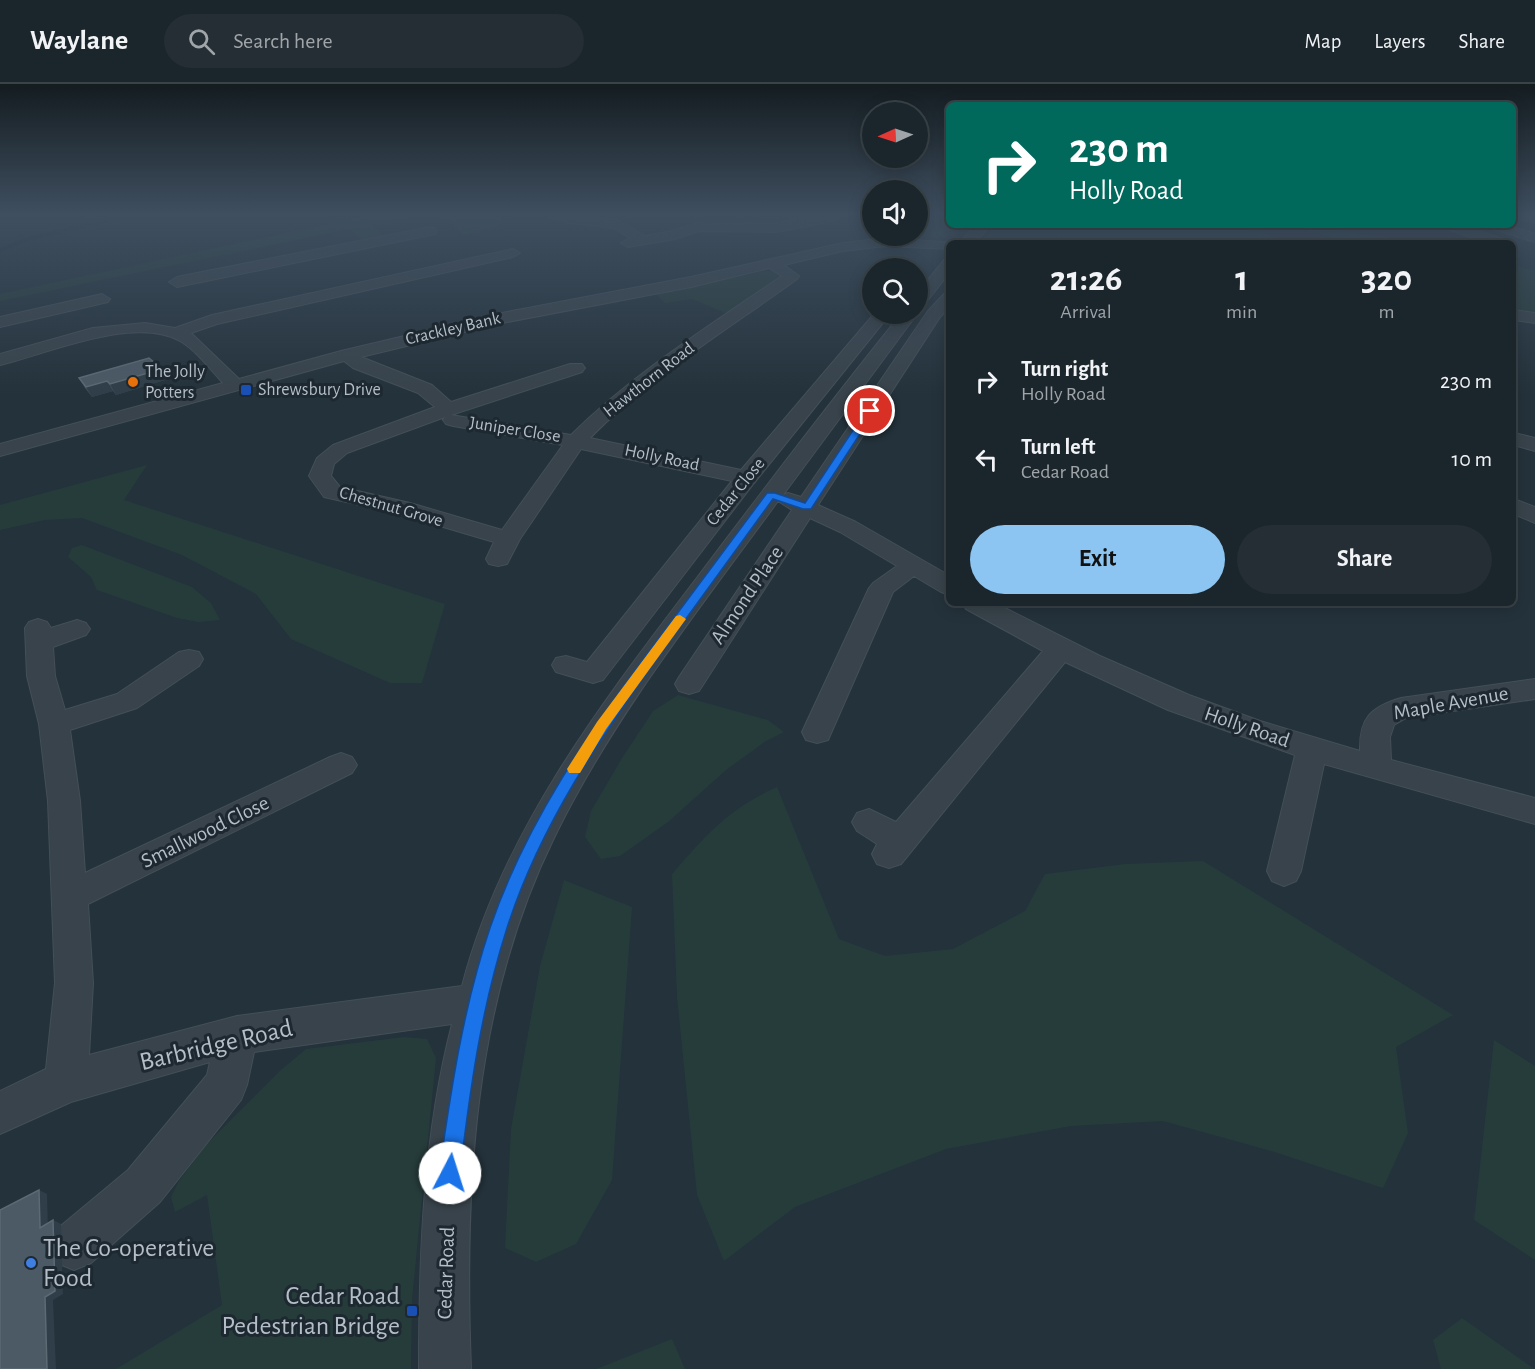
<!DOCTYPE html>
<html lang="en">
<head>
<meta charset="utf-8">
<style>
	:root { --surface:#1b262c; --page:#242e34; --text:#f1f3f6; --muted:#a0a5a9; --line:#394348; --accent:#8cc5f2 }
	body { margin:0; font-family:"Alegreya Sans",sans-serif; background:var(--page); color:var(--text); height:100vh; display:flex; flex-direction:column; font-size:22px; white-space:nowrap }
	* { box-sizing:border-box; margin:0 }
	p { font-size:20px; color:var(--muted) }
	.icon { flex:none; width:33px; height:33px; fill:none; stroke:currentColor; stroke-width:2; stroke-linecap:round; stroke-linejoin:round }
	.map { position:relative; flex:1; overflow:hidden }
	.side { position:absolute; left:946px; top:156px; width:570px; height:366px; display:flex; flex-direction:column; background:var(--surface); border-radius:9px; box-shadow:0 3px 15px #0003,0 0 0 2px var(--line) }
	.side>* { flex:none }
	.top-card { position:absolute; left:946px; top:18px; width:570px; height:126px; border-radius:9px; box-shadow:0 3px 15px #0003,0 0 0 2px var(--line); background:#00695c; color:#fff; overflow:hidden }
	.needle { width:39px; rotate:267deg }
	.controls { position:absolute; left:862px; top:18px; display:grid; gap:12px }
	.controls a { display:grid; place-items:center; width:66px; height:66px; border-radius:50%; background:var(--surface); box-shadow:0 3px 15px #0003,0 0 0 2px var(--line); font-size:30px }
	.pin { position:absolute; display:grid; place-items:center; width:51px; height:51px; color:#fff; margin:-26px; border:3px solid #fff; border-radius:50%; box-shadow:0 2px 6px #0007 }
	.me { position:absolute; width:66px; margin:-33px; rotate:5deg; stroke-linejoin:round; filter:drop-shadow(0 0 4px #0008) }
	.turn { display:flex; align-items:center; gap:21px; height:126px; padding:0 24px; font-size:27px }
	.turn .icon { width:78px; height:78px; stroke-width:2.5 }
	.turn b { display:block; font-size:42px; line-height:51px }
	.eta { display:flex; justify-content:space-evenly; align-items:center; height:102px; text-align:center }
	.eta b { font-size:36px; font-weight:700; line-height:42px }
	.cta { display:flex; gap:12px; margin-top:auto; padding:12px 24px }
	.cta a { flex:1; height:69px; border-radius:36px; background:var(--accent); color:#111; font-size:24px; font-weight:700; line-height:69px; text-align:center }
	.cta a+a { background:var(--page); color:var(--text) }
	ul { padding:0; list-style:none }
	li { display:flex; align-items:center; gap:18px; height:78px; padding:0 24px }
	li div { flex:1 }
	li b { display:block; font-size:22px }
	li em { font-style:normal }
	header { display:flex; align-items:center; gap:36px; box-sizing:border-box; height:84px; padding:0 30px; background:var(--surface); border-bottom:2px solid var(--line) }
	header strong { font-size:28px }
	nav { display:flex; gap:33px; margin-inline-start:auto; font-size:21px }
	.search { width:420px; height:54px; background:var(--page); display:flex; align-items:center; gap:15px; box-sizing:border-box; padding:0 21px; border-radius:33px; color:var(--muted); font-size:22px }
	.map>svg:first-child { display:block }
	.green { fill:#263c3b }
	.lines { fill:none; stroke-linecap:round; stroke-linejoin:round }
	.stream { stroke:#182a38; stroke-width:4 }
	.minor-casing { stroke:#444f57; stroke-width:2 }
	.minor { fill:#38434b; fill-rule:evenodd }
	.wall { fill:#3f4e59 }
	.shaded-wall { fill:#2f3e48 }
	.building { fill:#4b5a65; stroke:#5c6a74; stroke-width:1.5 }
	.route { fill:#1a73e8; stroke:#114b97; stroke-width:1.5 }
	.slow { fill:#f59e0b }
	.food-dot { fill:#e8710a; stroke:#1d2830; stroke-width:2 }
	.transit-dot { fill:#1a4fb4; stroke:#1d2830; stroke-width:2 }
	.shop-dot { fill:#3f7fe0; stroke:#1d2830; stroke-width:2 }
	.labels { text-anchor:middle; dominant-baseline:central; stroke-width:6; stroke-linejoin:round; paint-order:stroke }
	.far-street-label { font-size:18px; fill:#b3bec7; stroke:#1d2830 }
	.far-poi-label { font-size:18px; fill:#b3bec7; stroke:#1d2830; text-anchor:start }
	.street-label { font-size:21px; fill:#b3bec7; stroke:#1d2830 }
	.near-street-label { font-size:26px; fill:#b3bec7; stroke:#1d2830 }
	.near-poi-label { font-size:26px; fill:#b3bec7; stroke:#1d2830; text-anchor:start }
</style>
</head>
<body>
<header>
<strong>Waylane</strong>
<div class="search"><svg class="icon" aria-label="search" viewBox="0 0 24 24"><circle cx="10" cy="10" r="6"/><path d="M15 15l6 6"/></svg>Search here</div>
<nav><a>Map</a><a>Layers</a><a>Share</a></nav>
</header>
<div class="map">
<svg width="1535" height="1285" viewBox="0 0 1535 1285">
	<rect width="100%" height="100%" fill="#24323b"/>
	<!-- green -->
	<path class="green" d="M375,130h50l-54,10 13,13 -22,4 -13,-12 -349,72v-7z
		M441,130h55l7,7 -7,6 -32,8z
		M923,130h26l1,11h16l-13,11 -14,2 -63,-2h42v-21z
		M994,141c46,0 255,-8 282,14l-20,4 -114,-3 -21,3h-27l-30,-4 -2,-3 -19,7h-54l-4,-3z
		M1285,141h33l20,6 95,12h-77z
		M1514,181l21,6v41l-21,-1 1,-11z
		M762,186l12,1 8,4 -54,39 -36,-15 -27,4 -9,-9z
		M147,381l-23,35 321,104 -23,79h-32l-99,-44 -35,-45 -74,-39 -100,-37 -37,2 -45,10v-25z
		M82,461l110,42 19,16 9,17 -22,2 -21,-4 -80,-28 -6,-13 -23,-20 4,-9z
		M678,611l90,25 16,12 -18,9 -40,29 -58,52 -48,34 -19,3 -16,-22 6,-26 31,-53 31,-47z
		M777,703l62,152 46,17 68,-7 72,-38 20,-37 80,-10 78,-3 250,154 -57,32 12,86 -25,55 -108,-36 -112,-31 -92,5 -125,23 -151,58 -71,54 -27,-66 -20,-198 -5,-123c34,-39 56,-65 105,-87z
		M564,796l68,27 -20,273 -36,64 -40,18 -31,-14 6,-119 29,-163z
		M404,953l23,2 9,19 -24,241 -1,70h-295l106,-64 -15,-110 -32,17 -4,-15 8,-16 25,-34 78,-78 24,-20z
		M1494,956l41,26v194l-61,-40z
		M1462,1234l71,50 1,1h-93l-8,-29z
		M672,1255l13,30h-89z"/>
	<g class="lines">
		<!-- stream -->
		<path class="stream" d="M0,166l32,-12 101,-24"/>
		<!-- minor casing -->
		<g class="minor-casing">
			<path id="minor" d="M549,130l68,6 28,16 27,-5 26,-8 78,1 23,-6 40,-4 1,3 -6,4 -58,11 -77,-1 -24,8 -47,8 -7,-4 9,-5 -16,-10 -45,-5 -19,-6z
				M976,141h15l-17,18h-15z
				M1443,141h20l42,15 2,3h-20l-42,-15z
				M1488,141h20l27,9v8l-45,-14z
				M430,143l5,1 2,3 -2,3 -258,53 -8,-5 8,-5z
				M886,154l70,5h-6v6l-64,-3 -43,5 -59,14 15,11 -2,3c-70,51 -146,97 -207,159l151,32 133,-156h16l-136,169 -151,197 -10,3 -37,-11 -4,-7 4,-7 10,-2 21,6 145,-181 -151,-32 -61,90 -13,25 -9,2 -9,-2 -3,-5 8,-17 -98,-29 -72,-16 -15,-21 8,-18 16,-13 102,-38 -17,-14 -65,-25 -9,-7 -344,95v-12l223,-61c-13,-14 -26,-32 -43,-42 -46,-26 -133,13 -180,24v-11l93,-26 52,-5 30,5 37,-13 301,-66 7,4 -7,4 -296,67 -26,9 48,46 102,-28 161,-38 189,-36 152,-34zM769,184l13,8c-73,50 -148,97 -211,159l-120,-20 131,-43 3,-4 -3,-4h-12l-119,38 -19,-17 -71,-28 141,-34 189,-36zM445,333l-2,3 3,4 7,2 110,19 -61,85 -92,-27 -70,-16 -9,-11 3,-12 13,-11z
				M950,174v14l-26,33 -6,2v-15l27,-33z
				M950,208v15l-10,10 -122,188 38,17 94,54v19l-9,-3 -27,-16 -21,16 -65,148 -11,3 -11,-3 -4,-8 67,-144 4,-5 24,-17 -57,-34 -30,-14 -111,173 -10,3 -10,-3 -4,-7 4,-7 113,-167 -14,-9c-78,107 -167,219 -224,337 -81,165 -90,351 -83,531h-52c0,-115 4,-233 33,-345l-198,28 -7,33 -6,15 -81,102 -69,61 -17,7 -17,-7 -7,-17 7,-17 71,-59 79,-95 3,-13 -139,40 -71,32v-43l46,-22 9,-86 -7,-182 -9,-77 -12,-48 -2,-48 4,-6 9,-3 9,3 4,6 26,-8 9,3 4,6 -4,6 -33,12 2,29 10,34 52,-16 62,-42 10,-2 10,2 4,7 -4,7 -62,42 -67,22 10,71 5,72 245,-116 11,-4 11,4 5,8 -5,8 -264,131 5,79 -4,72 148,-39 225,-30c40,-154 139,-282 234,-407 67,-89 135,-178 205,-265h16l-134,181 5,-2 13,4 127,-186 16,-17z
				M102,210l8,5 -2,3 -108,25v-10z
				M1514,226l21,3v10l-21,-3z
				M1514,349l21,5v13l-21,-6z
				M1514,415l21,8v16l-21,-9z
				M962,519h33l105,53 89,39 71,26 100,30c-1,-33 11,-44 41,-53l134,-19v20l-129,19 -12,7 -4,12 1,23 144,38v26l-211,-60 -23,107 -5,10 -12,5 -12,-5 -5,-10 28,-116 -127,-45 -103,-48 -164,202 -12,4 -12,-4 -5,-10 5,-10 -20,-13 -5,-9 5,-9 12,-4 27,13 147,-171 -77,-42z"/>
		</g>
		<!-- minor -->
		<use href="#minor" class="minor"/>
	</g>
	<!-- wall -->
	<path class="wall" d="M1515,130h20v10l-21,-6z
		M162,285l6,10 -52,16 -3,-4 -21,6 -7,-9 -6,-10z"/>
	<!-- shaded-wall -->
	<path class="shaded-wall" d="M162,285l6,10 -52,16 -6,-11z
		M107,297l6,10 -21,6 -6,-10z
		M39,1106l8,4 1,37 -8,-3z
		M53,1136l8,4 2,70 -10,6 3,69h-9l-2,-72z"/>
	<!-- building -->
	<path class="building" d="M1517,130h18v5z
		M149,274l13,11 -52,15 -3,-3 -21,6 -7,-9z
		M39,1106l1,38 13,-8 2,71 -10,6 2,72h-47v-159z"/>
	<!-- sky -->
	<linearGradient id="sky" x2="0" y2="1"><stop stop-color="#141c20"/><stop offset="0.42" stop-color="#3f4f60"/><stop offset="1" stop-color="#3f4f60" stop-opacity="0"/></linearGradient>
	<rect width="1535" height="310" fill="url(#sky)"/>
	<!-- route -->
	<path class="route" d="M867,325l8,2 -64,98h-8l-30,-10c-36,50 -73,100 -109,150 -63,87 -124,176 -157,279 -26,81 -37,162 -47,245l-3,7 -7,3 -8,-3 -3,-7c12,-83 24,-165 51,-245 36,-106 100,-197 166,-286 37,-50 74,-100 111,-149h8l30,10z"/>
	<!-- slow -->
	<path class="slow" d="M680,531l6,4 -80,110 -26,44h-11l-2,-4 30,-47 79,-106z"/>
	<!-- markers -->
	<circle class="food-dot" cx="133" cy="298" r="6"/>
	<g class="transit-dot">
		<rect x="240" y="300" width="12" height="12" rx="3"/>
		<rect x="406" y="1221" width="12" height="12" rx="3"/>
	</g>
	<circle class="shop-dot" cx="31" cy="1179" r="6"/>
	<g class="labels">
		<!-- far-street labels -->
		<g class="far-street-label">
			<text transform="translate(453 245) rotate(-13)">Crackley Bank</text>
			<text transform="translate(649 296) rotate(-38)">Hawthorn Road</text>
			<text transform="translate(515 346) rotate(9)">Juniper Close</text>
			<text transform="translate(662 374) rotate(12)">Holly Road</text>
			<text transform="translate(736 408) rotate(-51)">Cedar Close</text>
			<text transform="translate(391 423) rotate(16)">Chestnut Grove</text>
		</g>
		<!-- far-poi labels -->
		<g class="far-poi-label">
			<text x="145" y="288">The Jolly<tspan x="145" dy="21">Potters</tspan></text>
			<text x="258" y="306">Shrewsbury Drive</text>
		</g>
		<!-- street labels -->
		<g class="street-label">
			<text transform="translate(747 511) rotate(-56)">Almond Place</text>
			<text transform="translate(1451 619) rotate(-10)">Maple Avenue</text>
			<text transform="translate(1247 643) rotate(19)">Holly Road</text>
			<text transform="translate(205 748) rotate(-26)">Smallwood Close</text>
			<text transform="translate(446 1189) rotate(-88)">Cedar Road</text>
		</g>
		<!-- near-street labels -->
		<g class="near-street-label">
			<text transform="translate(216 961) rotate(-13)">Barbridge Road</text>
		</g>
		<!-- near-poi labels -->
		<g class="near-poi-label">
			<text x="43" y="1164">The Co-operative<tspan x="43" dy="30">Food</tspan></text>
			<text x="400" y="1212" text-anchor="end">Cedar Road<tspan x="400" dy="30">Pedestrian Bridge</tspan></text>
		</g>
	</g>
</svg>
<div class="controls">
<a><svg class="needle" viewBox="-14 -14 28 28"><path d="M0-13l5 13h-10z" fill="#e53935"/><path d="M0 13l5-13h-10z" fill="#a0a5a9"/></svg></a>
<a><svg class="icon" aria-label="sound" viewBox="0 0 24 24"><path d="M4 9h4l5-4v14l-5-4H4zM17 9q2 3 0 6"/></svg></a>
<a><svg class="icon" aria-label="search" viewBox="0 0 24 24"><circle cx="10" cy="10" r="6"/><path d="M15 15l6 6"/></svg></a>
</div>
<div class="pin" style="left:870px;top:327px;background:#d93025"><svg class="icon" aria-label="arrive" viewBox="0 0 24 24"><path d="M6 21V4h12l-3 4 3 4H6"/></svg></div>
<svg class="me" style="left:450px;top:1089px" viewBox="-20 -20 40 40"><circle r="19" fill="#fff"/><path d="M0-13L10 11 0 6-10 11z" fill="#1a73e8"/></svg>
<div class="top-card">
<div class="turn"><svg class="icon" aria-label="right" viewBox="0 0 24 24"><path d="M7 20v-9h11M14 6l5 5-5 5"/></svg><div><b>230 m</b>Holly Road</div></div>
</div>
<section class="side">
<div class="eta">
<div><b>21:26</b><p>Arrival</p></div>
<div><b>1</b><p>min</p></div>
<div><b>320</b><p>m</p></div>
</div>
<ul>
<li><svg class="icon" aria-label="right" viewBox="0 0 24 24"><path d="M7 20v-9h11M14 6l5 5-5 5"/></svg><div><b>Turn right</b><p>Holly Road</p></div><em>230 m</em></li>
<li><svg class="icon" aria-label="left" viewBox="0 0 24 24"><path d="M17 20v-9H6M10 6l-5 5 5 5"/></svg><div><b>Turn left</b><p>Cedar Road</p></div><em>10 m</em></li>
</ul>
<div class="cta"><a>Exit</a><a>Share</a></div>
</section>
</div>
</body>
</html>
